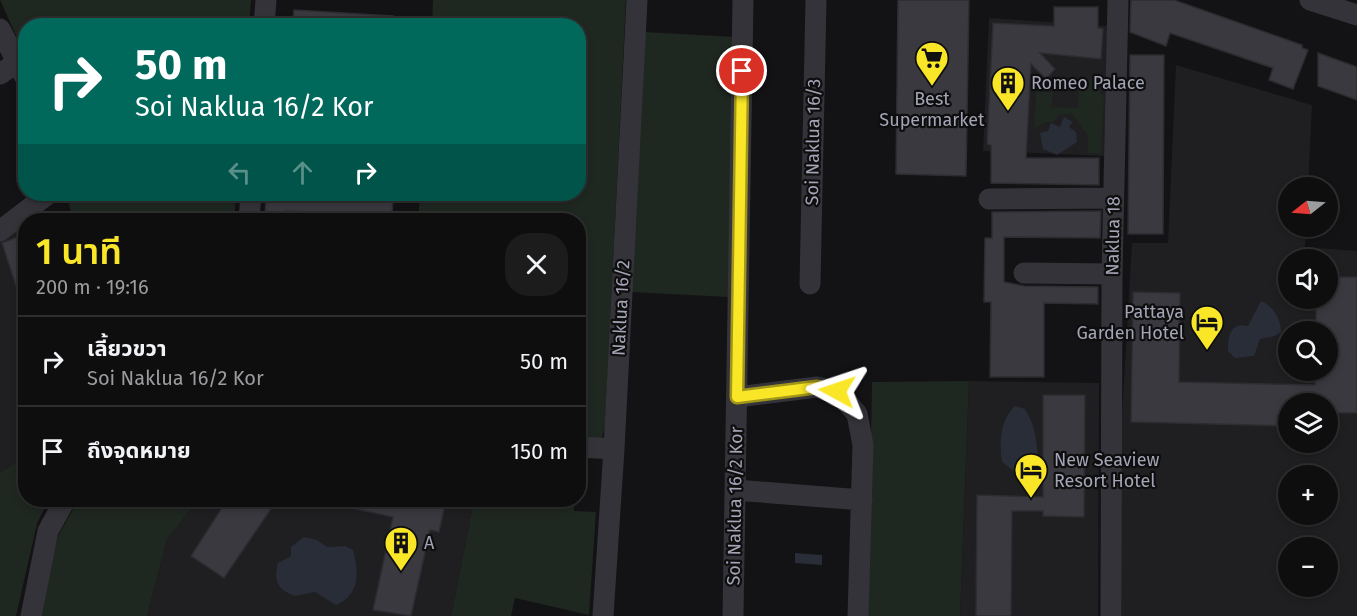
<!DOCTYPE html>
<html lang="th">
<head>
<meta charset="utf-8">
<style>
	:root { --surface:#0e0e0f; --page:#1c1c1d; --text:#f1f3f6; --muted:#9b9c9e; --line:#2e2e2f; --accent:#f8e627 }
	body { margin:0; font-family:"Fira Sans","Noto Sans Thai",sans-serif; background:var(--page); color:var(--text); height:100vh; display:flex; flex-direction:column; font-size:22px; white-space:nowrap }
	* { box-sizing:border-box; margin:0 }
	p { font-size:20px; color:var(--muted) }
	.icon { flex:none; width:33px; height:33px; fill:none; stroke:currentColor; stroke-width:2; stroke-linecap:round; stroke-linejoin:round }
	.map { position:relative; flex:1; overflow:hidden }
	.panel { position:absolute; left:18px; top:213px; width:568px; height:294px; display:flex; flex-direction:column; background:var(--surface); border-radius:24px; box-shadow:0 3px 9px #0003,0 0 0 2px var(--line) }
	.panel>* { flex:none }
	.top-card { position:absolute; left:18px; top:18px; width:568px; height:183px; border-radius:24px; box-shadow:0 3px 9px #0003,0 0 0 2px var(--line); background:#00695c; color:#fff; overflow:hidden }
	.needle { width:39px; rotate:253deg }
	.controls { position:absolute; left:1278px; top:177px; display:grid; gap:12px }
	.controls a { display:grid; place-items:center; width:60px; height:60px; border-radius:50%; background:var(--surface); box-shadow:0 3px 9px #0003,0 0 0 2px var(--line); font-size:30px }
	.pin { position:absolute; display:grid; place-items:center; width:51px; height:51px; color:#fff; margin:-26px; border:3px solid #fff; border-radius:50%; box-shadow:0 2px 6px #0007 }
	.me { position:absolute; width:66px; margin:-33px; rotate:275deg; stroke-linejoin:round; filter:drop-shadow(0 0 4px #0008) }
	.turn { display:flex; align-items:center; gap:21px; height:126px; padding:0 18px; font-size:27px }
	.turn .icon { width:78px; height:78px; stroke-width:2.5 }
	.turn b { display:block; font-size:42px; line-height:51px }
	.lanes { display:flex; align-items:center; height:57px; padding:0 18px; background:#0003; justify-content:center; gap:30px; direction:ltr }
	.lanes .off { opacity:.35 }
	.round { display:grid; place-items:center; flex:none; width:63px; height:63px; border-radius:24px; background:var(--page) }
	.headline { display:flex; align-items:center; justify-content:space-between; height:102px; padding:0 18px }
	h1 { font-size:36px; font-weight:600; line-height:45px; color:var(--accent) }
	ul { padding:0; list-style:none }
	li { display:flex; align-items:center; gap:18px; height:90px; padding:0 18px; border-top:2px solid var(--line) }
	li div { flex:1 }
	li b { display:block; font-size:22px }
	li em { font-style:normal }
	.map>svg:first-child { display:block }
	.built { fill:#1f1e21; fill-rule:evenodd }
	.green { fill:#1f2721 }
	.water { fill:#282d38 }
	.building { fill:#3a393f; stroke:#2d2c30; stroke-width:1.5 }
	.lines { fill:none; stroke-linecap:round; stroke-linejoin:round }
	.minor { stroke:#343339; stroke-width:21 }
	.route-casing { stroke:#a19619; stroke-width:15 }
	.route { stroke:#f8e627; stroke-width:10 }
	.labels { text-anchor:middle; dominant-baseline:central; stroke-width:4.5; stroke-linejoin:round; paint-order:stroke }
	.poi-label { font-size:18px; fill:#a3a4b5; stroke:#0e0e0f; text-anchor:start }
	.street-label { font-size:18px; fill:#a3a4b5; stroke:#0e0e0f }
</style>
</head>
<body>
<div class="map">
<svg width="1357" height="616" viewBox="0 0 1357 616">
	<rect width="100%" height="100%" fill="#131214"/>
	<!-- built -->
	<path class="built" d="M989,18l119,8 -4,130 -121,-5z
		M1176,65l136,40 -4,82 -20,1v38l18,1 -1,20 52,4v365h-235l-1,-184 11,-189h36zM1288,260h40v38h-40zM1288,332h40v38h-40zM1288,404h40v38h-40zM1288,476h40v38h-40zM1288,548h40v38h-40z
		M19,223l7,20 -1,212 -25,18v-235z
		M969,381l130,2 -1,233h-138z
		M198,500h276l-23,116h-304l20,-76z"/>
	<!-- green -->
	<path class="green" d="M0,0h251l-2,25 -223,1 -1,29z
		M433,0h193l-21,427 -4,15 -22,-2v-220h-161l2,-26h159v-168l-147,-1z
		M645,32l90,5 -7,260 -97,-5z
		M1079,77l13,3 12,16 -3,58 -13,-1v-17l-16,-22h-12l-7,8h-7l-12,7 2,-37h17l-2,15 27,1 1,-14 -4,-11z
		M72,194h164l-2,26h-161l-4,-16z
		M969,381l-9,235h-92l4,-234z
		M25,455l1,45h22l-11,24 -21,92h-16v-143z
		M78,500h120l-31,40 -20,76h-108l19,-80z
		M474,500h100v11l22,1 -7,103 -74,-17 -4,18h-60z"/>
	<!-- water -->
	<path class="water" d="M1064,117l9,5 -4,5 7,5 1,10 -20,13 -14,-6 -3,-16 8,-2 3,-8 9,4z
		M1261,301c12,5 20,18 20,31l-6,4 -15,3 -6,17 -19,2 -7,-7c0,-15 2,-29 20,-25z
		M1015,406l10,3c10,15 12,33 13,50l-13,11h-13l-10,-8c-3,-19 -2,-43 13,-56z
		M304,537l13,3 10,7 18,-1 8,4c6,22 7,45 -17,55l-21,-13 -20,4c-17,-6 -22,-15 -17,-33l13,-7v-9z
		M795,553l27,2v10l-27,-2z"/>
	<!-- building -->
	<path class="building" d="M898,0h71l-3,176 -70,-2z
		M1131,0h43l128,45v3l6,2 -15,39 -24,-9 4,-12 -103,-35 -4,13 -36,-14z
		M1054,7h44v21l5,1 -2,30 -61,-6 15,16 -9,10 -15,-15 -5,94h73v27l-108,-2v-38l-4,-1 6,-121 61,3z
		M294,10l99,6v10h-100z
		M1318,53l39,14v33l-39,-14z
		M1130,55h34l-1,179h-35z
		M266,194h127l-1,21 -106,-4v9h-21z
		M1101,211l-1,27 -96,-1v45l20,4 74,1v17l-54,-1v74h-54l1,-75h-7l1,-64h7v-26z
		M18,237l8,22v48h-3l-21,-64z
		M1328,277h29v136h-29v-9h-40v22l-157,-4 2,-130 47,1 -1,89 136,3 1,-15h12v-38h-12v-34h12z
		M1043,395h42l-1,122 -41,-1v-5h-31l-1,105h-35l1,-121 66,2z
		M227,500h50l-53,78 -33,-22z
		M338,500h108l-7,32 -9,-2 -19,86 -38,-6 20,-93 -56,-12z"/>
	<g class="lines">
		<!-- minor -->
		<path class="minor" d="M1310,0l47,15
			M264,26l2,-26
			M0,29l26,50
			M0,74l16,-11
			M989,199l124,-1
			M249,220l2,-26
			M26,227l-4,-13 26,-20
			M0,231l22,-17
			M1024,273l88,1
			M810,284l6,-284
			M737,397l80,-10 20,4 20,23 6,31 -5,171
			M579,447l35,2
			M735,490l127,10
			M31,616l17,-85 17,-31
			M603,616l11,-167 23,-449
			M733,616l10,-616
			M1111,616l1,-342 6,-274"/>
	</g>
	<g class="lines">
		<!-- route casing -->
		<g class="route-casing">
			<path id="route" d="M742,71l-5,326 80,-10 20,4"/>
		</g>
		<!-- route -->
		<use href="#route" class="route"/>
	</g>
	<!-- icons -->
	<defs>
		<g id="supermarket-pin" transform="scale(1.725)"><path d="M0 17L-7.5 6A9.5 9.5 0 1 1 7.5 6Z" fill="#f8e627" stroke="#0e0e0f"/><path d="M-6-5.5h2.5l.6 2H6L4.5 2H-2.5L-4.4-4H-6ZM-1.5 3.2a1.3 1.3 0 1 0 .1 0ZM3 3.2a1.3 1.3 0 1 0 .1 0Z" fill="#111"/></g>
		<g id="building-pin" transform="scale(1.725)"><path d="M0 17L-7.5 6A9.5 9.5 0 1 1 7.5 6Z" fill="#f8e627" stroke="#0e0e0f"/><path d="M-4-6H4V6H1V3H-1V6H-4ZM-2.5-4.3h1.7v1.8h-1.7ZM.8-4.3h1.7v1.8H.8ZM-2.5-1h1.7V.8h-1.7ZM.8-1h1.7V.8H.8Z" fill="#111"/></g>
		<g id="hotel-pin" transform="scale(1.725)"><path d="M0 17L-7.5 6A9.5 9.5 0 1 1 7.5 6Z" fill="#f8e627" stroke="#0e0e0f"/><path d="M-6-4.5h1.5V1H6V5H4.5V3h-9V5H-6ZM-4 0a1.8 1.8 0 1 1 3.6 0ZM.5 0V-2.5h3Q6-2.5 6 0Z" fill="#111"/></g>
	</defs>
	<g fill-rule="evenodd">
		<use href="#supermarket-pin" x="932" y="58"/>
		<use href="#building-pin" x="1008" y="83"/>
		<use href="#hotel-pin" x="1207" y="322"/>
		<use href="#hotel-pin" x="1031" y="470"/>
		<use href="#building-pin" x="401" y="543"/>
	</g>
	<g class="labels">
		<!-- poi labels -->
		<g class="poi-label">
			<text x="1031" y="83">Romeo Palace</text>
			<text x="932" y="99" text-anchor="middle">Best<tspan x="932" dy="21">Supermarket</tspan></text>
			<text x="1184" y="312" text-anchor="end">Pattaya<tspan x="1184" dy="21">Garden Hotel</tspan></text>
			<text x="1054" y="460">New Seaview<tspan x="1054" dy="21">Resort Hotel</tspan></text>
			<text x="424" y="543">A</text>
		</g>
		<!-- street labels -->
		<g class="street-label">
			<text transform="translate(813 142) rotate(-89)">Soi Naklua 16/3</text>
			<text transform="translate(1113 236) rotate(-89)">Naklua 18</text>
			<text transform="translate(621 308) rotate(-87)">Naklua 16/2</text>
			<text transform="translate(735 506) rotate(-89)">Soi Naklua 16/2 Kor</text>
		</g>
	</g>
</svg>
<div class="controls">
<a><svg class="needle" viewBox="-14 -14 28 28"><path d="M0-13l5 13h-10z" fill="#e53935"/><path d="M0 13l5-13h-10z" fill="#9b9c9e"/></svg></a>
<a><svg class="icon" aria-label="sound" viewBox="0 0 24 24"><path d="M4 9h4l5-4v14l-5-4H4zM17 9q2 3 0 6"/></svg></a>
<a><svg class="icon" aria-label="search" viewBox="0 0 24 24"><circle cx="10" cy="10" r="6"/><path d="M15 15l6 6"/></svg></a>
<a><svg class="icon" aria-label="layers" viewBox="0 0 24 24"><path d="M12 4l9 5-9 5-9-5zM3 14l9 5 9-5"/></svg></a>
<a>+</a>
<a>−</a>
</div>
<div class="pin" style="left:742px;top:71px;background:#d93025"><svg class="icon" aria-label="arrive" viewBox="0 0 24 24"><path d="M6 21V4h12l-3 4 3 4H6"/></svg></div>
<svg class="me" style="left:837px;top:391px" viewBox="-20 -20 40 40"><path d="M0-17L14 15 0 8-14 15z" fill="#f8e627" stroke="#fff" stroke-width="4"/></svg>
<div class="top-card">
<div class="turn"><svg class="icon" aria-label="right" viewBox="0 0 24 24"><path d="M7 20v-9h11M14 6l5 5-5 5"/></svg><div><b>50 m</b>Soi Naklua 16/2 Kor</div></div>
<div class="lanes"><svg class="icon off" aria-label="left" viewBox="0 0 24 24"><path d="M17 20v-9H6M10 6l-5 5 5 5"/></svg><svg class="icon off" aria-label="ahead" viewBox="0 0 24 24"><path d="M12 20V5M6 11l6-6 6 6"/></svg><svg class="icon" aria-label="right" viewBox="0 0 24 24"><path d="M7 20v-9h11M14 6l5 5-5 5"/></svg></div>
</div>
<section class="panel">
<div class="headline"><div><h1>1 นาที</h1><p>200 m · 19:16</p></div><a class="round"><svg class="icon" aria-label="close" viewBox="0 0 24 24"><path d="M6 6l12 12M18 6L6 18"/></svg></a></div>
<ul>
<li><svg class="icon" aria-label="right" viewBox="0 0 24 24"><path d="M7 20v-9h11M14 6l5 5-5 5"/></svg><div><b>เลี้ยวขวา</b><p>Soi Naklua 16/2 Kor</p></div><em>50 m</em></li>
<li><svg class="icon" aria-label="arrive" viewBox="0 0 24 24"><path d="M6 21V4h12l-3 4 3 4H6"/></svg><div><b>ถึงจุดหมาย</b></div><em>150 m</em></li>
</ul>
</section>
</div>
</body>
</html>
